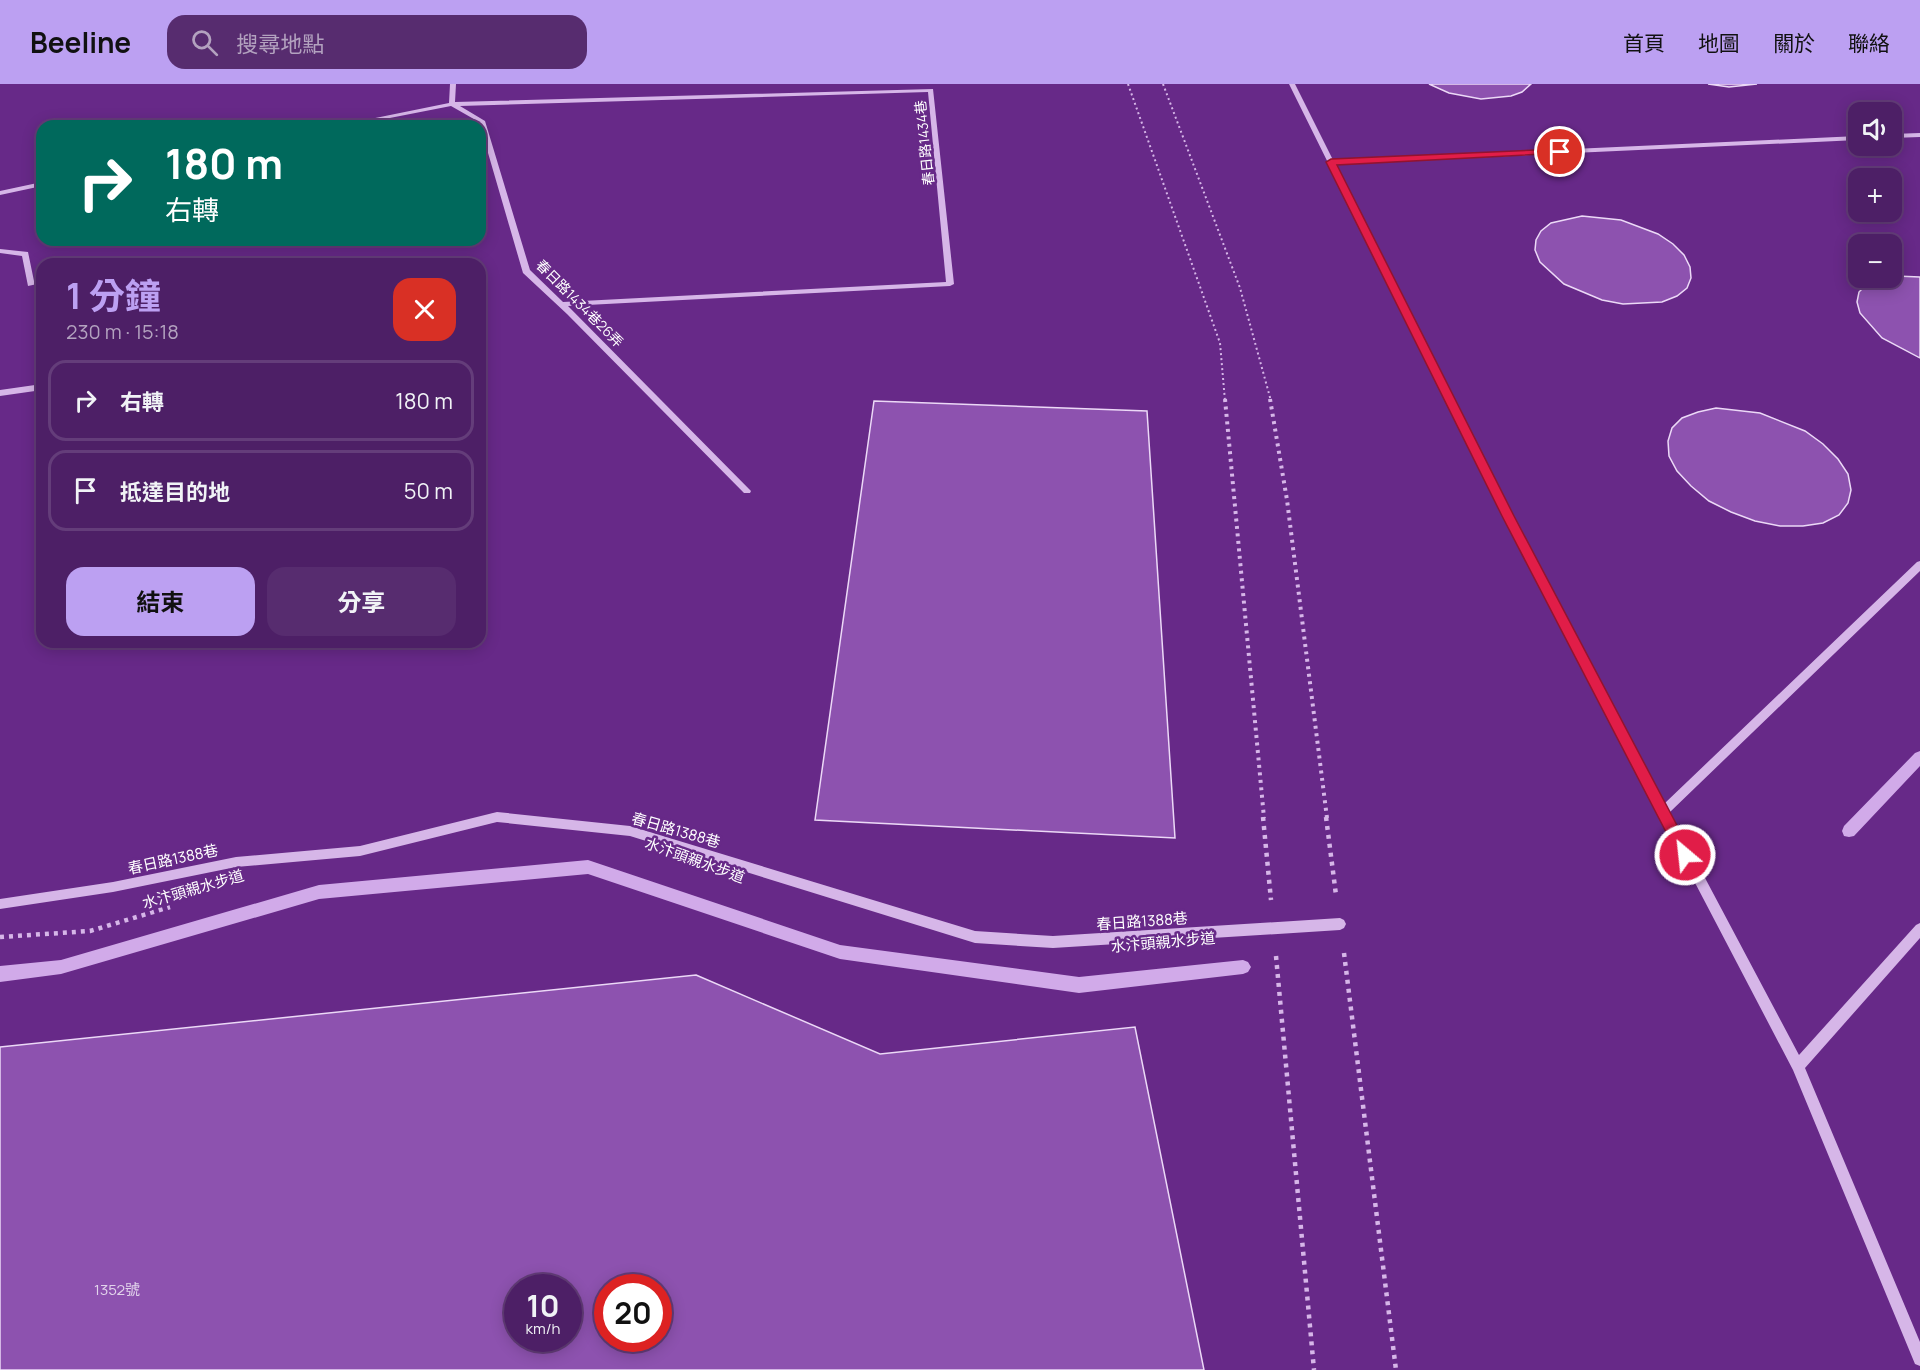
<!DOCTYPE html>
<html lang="zh-TW">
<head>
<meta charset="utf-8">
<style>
	:root { --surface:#4d1f66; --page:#572c6f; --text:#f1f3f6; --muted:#b3a2bf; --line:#643d7a; --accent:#bca0f2 }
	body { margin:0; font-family:Manrope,"Noto Sans TC",sans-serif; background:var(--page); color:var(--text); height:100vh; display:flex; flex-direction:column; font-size:22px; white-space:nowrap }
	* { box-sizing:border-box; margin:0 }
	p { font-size:20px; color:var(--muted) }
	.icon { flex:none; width:33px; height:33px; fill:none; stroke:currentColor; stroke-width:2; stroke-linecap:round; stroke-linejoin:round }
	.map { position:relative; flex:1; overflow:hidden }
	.details { position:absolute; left:36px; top:174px; width:450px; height:390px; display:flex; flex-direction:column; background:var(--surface); border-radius:18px; box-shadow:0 3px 15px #0003,0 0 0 2px var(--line) }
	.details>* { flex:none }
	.guide { position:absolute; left:36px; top:36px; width:450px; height:126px; border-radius:18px; box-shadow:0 3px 15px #0003,0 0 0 2px var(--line); background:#00695c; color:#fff; overflow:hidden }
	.tools { position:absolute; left:1848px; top:18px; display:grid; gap:12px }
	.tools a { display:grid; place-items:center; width:54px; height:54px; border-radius:12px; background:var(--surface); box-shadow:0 3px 15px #0003,0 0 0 2px var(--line); font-size:30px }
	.speed { position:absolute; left:504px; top:1190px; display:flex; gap:12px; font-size:30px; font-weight:700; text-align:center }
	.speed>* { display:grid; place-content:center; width:78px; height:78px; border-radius:50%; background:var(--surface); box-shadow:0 3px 15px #0003,0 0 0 2px var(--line); line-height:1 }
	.speed small { font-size:15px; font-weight:400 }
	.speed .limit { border:9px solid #d22; background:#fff; color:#111 }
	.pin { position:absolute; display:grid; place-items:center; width:51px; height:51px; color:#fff; margin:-26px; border:3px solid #fff; border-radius:50%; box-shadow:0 2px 6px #0007 }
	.me { position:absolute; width:66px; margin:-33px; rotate:332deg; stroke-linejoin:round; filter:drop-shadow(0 0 4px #0008) }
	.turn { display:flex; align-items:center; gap:21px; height:126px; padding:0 30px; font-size:27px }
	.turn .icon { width:78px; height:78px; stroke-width:2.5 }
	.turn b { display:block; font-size:42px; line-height:51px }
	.round { display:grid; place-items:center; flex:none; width:63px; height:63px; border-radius:18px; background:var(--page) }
	.headline { display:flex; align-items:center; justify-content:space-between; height:102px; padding:0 30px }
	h1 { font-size:36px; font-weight:700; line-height:45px; color:var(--accent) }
	.cta { display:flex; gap:12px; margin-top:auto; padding:12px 30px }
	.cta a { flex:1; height:69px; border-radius:18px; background:var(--accent); color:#111; font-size:24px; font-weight:700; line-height:69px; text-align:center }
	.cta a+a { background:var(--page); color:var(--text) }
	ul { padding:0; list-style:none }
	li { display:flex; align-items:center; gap:18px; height:81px; margin:0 12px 9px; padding:0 18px; border:3px solid var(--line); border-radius:18px }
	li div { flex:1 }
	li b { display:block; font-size:22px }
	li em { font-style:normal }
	header { display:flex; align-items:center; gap:36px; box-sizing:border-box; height:84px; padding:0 30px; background:var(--accent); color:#111 }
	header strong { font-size:28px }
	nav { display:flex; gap:33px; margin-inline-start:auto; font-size:21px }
	.search { width:420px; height:54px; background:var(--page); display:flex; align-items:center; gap:15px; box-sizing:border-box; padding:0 21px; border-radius:18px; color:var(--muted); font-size:22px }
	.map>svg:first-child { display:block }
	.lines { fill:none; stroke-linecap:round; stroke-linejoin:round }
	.stream { fill:#d1aae9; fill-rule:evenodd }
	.building { fill:#8d52af; stroke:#ecd9f7; stroke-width:1.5; fill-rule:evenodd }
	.path-far2 { stroke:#d6b6e8; stroke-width:2; stroke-dasharray:2 3; stroke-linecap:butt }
	.path-far1 { stroke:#d6b6e8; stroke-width:4; stroke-dasharray:3 4.5; stroke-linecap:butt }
	.path { stroke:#d6b6e8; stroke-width:4.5; stroke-dasharray:4 5; stroke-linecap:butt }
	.minor { fill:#d6b6e8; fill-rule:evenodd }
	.route { fill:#e11d48; stroke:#92132f; stroke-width:1.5 }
	.labels { text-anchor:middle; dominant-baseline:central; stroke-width:5; stroke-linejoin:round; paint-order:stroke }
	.far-street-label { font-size:14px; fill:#fff; stroke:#672988 }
	.street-label { font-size:15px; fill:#fff; stroke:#672988 }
	.near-number-label { font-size:15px; fill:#e2d4eb }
</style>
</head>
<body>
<header>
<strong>Beeline</strong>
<div class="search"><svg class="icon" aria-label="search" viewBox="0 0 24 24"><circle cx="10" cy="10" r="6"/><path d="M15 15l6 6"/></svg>搜尋地點</div>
<nav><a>首頁</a><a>地圖</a><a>關於</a><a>聯絡</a></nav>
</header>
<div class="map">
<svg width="1920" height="1286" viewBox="0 0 1920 1286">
	<rect width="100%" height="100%" fill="#672988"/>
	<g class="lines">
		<!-- stream -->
		<path class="stream" d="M1920,667v15l-66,70 -5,1 -5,-1 -2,-5 2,-5 71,-73z
			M588,776l252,85 239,32 164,-17 5,2 3,5 -3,5 -5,2 -164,19 -239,-34 -252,-85 -269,25 -258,75 -61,8v-16l61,-6 258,-75z"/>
	</g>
	<!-- building -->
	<path class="building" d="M1429,0h102l-9,8 -11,4 -30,3 -32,-6z
		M1708,0h49l-28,3z
		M1582,132l39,4 37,14 15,10 11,11 6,12 1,11 -4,10 -10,8 -15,6 -39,2 -21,-4 -38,-16 -24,-22 -5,-12 1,-10 5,-9 10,-8z
		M1896,192l24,1v81l-38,-20 -22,-25 -3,-11 2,-10 8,-8z
		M874,317l273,10 28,427 -360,-18z
		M1716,324l44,5 45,18 18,13 15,15 10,15 3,16 -3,13 -9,12 -16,8 -20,3h-23l-25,-5 -24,-9 -22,-11 -18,-15 -14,-15 -8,-15 -1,-15 4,-13 10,-10 16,-6z
		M696,891l184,79 255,-27 69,343h-1204v-323zM518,1203h50v51h-50zM608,1203h50v51h-50z"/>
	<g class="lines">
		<!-- path-far2 -->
		<path class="path-far2" d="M1128,0l92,259 5,58
			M1163,0l77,204 31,113"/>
		<!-- path-far1 -->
		<path class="path-far1" d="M1225,315l39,419
			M1270,315l17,101 40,318"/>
		<!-- path -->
		<path class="path" d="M1263,733l8,83
			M1326,733l10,78
			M0,853l90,-6 80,-24
			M1344,869l52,417
			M1276,872l38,414"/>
		<!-- minor -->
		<path class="minor" d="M450,0h6l-1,18 478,-13 21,195 -4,2 -382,20 183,185 -1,2h-6l-177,-179 -44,-41 -44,-151 -28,-16 -102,20h-13l113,-23zM928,8l18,190 -383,20 -33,-32 -45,-149 -25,-15z
			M1289,0h6l38,76 525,-24v4l-523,24 178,352 152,287 252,-241 3,-1v10l-250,241 129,243 117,-130 4,-2v15l-115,130 115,274v24l-5,-2 -122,-294 -290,-554z
			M1920,49v4l-28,1v-4z
			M42,98v4l-42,9v-4z
			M0,165l28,3 6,29 8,-2v4l-14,3 -6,-30 -22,-3z
			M42,300v6l-42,6v-6z
			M497,728l133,14 345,105 78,5 287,-18 4,2 2,4 -2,4 -4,2 -287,18 -78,-5 -345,-107 -133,-14 -137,34 -124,11 -123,25 -113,17v-10l113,-17 123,-25 124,-11z"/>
	</g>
	<!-- route -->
	<path class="route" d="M1560,65l5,3 -2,1 -226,12 177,351 176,334 3,5 -3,4 -5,2 -5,-2 -178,-343 -176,-354 5,-3z"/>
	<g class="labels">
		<!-- far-street labels -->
		<g class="far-street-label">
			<text transform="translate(924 59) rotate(-96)">春日路1434巷</text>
			<text transform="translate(580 219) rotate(45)">春日路1434巷26弄</text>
		</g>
		<!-- street labels -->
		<g class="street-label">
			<text transform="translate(676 746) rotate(16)">春日路1388巷</text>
			<text transform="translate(173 775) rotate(-12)">春日路1388巷</text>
			<text transform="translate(695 776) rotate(20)">水汴頭親水步道</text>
			<text transform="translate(193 805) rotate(-16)">水汴頭親水步道</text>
			<text transform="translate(1142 837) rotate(-4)">春日路1388巷</text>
			<text transform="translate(1163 858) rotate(-5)">水汴頭親水步道</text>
		</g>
		<!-- near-number labels -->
		<g class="near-number-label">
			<text x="117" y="1205">1352號</text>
		</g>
	</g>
</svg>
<div class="tools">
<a><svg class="icon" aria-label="sound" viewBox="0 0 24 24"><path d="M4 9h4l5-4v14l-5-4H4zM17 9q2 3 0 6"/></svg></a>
<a>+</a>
<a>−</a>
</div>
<div class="speed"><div>10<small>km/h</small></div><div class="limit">20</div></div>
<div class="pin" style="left:1560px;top:68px;background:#d93025"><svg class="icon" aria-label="arrive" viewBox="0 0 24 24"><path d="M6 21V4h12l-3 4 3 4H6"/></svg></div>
<svg class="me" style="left:1685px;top:771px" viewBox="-20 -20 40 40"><circle r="17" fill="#e11d48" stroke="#fff" stroke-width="3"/><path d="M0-11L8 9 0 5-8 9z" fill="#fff"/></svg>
<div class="guide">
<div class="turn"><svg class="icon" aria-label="right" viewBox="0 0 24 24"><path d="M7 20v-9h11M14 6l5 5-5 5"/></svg><div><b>180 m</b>右轉</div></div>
</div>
<section class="details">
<div class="headline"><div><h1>1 分鐘</h1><p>230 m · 15:18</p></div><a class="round" style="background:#d93025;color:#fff"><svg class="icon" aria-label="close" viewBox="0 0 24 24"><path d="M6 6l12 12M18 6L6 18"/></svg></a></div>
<ul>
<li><svg class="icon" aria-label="right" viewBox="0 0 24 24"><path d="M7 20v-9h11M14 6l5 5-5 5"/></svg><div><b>右轉</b></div><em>180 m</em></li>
<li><svg class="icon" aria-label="arrive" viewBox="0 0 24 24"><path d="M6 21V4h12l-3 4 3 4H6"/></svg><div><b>抵達目的地</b></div><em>50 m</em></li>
</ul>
<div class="cta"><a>結束</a><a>分享</a></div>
</section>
</div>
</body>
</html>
